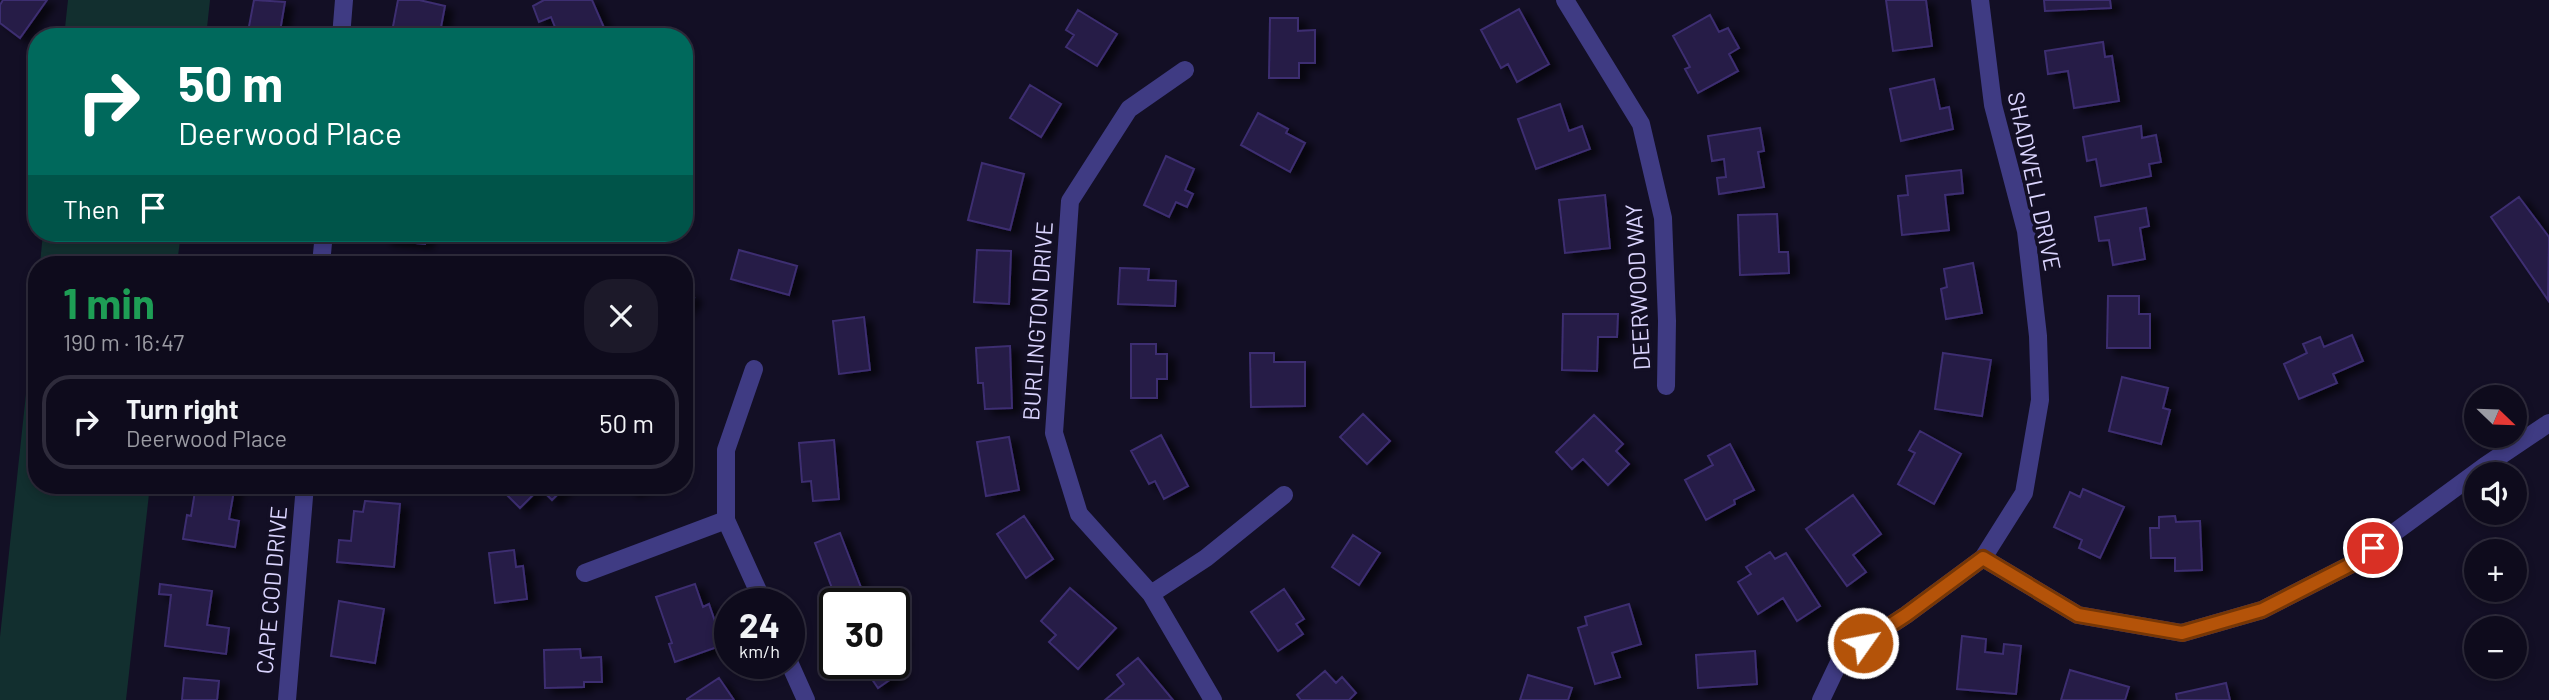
<!DOCTYPE html>
<html lang="en">
<head>
<meta charset="utf-8">
<style>
	:root { --surface:#0e0b1c; --page:#1c1929; --text:#f1f3f6; --muted:#9b9ba3; --line:#2e2b3b }
	body { margin:0; font-family:Barlow,sans-serif; background:var(--page); color:var(--text); height:100vh; display:flex; flex-direction:column; font-size:26px; white-space:nowrap }
	* { box-sizing:border-box; margin:0 }
	p { font-size:23px; color:var(--muted) }
	.icon { flex:none; width:38px; height:38px; fill:none; stroke:currentColor; stroke-width:2; stroke-linecap:round; stroke-linejoin:round }
	.map { position:relative; flex:1; overflow:hidden }
	.details { position:absolute; left:28px; top:256px; width:665px; height:238px; display:flex; flex-direction:column; background:var(--surface); border-radius:28px; box-shadow:0 4px 10px #0003,0 0 0 2px var(--line) }
	.details>* { flex:none }
	.hud { position:absolute; left:28px; top:28px; width:665px; height:214px; border-radius:28px; box-shadow:0 4px 10px #0003,0 0 0 2px var(--line); background:#00695c; color:#fff; overflow:hidden }
	.needle { width:46px; rotate:113deg }
	.buttons { position:absolute; left:2464px; top:385px; display:grid; gap:14px }
	.buttons a { display:grid; place-items:center; width:63px; height:63px; border-radius:50%; background:var(--surface); box-shadow:0 4px 10px #0003,0 0 0 2px var(--line); font-size:35px }
	.speed { position:absolute; left:714px; top:588px; display:flex; gap:14px; font-size:35px; font-weight:700; text-align:center }
	.speed>* { display:grid; place-content:center; width:91px; height:91px; border-radius:50%; background:var(--surface); box-shadow:0 4px 10px #0003,0 0 0 2px var(--line); line-height:1 }
	.speed small { font-size:18px; font-weight:400 }
	.speed .limit { border:4px solid #111; border-radius:10px; background:#fff; color:#111 }
	.pin { position:absolute; display:grid; place-items:center; width:60px; height:60px; color:#fff; margin:-30px; border:4px solid #fff; border-radius:50%; box-shadow:0 2px 7px #0007 }
	.me { position:absolute; width:77px; margin:-38px; rotate:57deg; stroke-linejoin:round; filter:drop-shadow(0 0 5px #0008) }
	.turn { display:flex; align-items:center; gap:24px; height:147px; padding:0 35px; font-size:32px }
	.turn .icon { width:91px; height:91px; stroke-width:2.5 }
	.turn b { display:block; font-size:49px; line-height:60px }
	.then { display:flex; align-items:center; height:66px; padding:0 35px; background:#0003; gap:14px; font-size:26px }
	.round { display:grid; place-items:center; flex:none; width:74px; height:74px; border-radius:28px; background:var(--page) }
	.summary { display:flex; align-items:center; justify-content:space-between; height:119px; padding:0 35px }
	h1 { font-size:42px; font-weight:700; line-height:52px; color:#1e9e55 }
	ul { padding:0; list-style:none }
	li { display:flex; align-items:center; gap:21px; height:94px; margin:0 14px 10px; padding:0 21px; border:4px solid var(--line); border-radius:28px }
	li div { flex:1 }
	li b { display:block; font-size:26px }
	li em { font-style:normal }
	.map>svg:first-child { display:block }
	.green { fill:#122f2f }
	.building { fill:#251b46; stroke:#3d2e71; stroke-width:2; filter:url(#shadow) }
	.lines { fill:none; stroke-linecap:round; stroke-linejoin:round }
	.minor { stroke:#3f3b83; stroke-width:18 }
	.route-casing { stroke:#753606; stroke-width:18 }
	.route { stroke:#b45309; stroke-width:12 }
	.labels { text-anchor:middle; dominant-baseline:central; stroke-width:7; stroke-linejoin:round; paint-order:stroke }
	.street-label { font-size:23px; fill:#dad4fe; stroke:#130f25 }
</style>
</head>
<body>
<div class="map">
<svg width="2549" height="700" viewBox="0 0 2549 700">
	<defs>
		<filter id="shadow"><feDropShadow dx="8" dy="4.5" stdDeviation="3.5" flood-color="#0009"/></filter>
	</defs>
	<rect width="100%" height="100%" fill="#130f25"/>
	<!-- green -->
	<path class="green" d="M68,0h142l-4,37h-142z
		M43,233h138l-4,31h-137z
		M37,291v194h113l-24,215h-126v-63z"/>
	<!-- building -->
	<path class="building" d="M3,0h44l-27,38 -20,-15v-18z
		M254,0l31,2 -6,35h-32z
		M398,0h21l26,6 -4,21 16,4 -1,6h-65z
		M544,0h48l16,37h-49l-8,-20 -12,5 -6,-16z
		M1886,0h40l6,46 -39,5z
		M2044,0h66l1,8 -66,3z
		M1519,9l30,55 -32,18 -9,-18 -7,4 -20,-38z
		M1078,10l39,24 -20,32 -31,-19 8,-12 -8,-5z
		M1710,15l9,17 9,-4 11,20 -10,6 9,17 -40,22 -13,-24 5,-2 -17,-31z
		M1270,18h28v13l17,-1v33h-16v15h-30z
		M2103,42l2,15 7,-1 7,45 -45,7 -6,-37 -20,3 -3,-23z
		M1934,79l6,30 9,-2 4,22 -52,12 -11,-52z
		M1030,85l31,19 -20,33 -31,-19z
		M1560,104l9,27 13,-5 8,23 -54,20 -18,-50z
		M1258,113l30,16 -2,4 19,10 -15,29 -49,-27z
		M2141,126l1,12 14,-3 5,27 -12,2 2,12 -50,10 -5,-27 -9,2 -4,-24z
		M1760,128l4,23 -6,1 6,35 -45,7 -2,-16 9,-1 -2,-18 -12,2 -4,-25z
		M1166,156l28,13 -9,21 8,4 -6,13 -11,-5 -7,15 -25,-12z
		M982,163l42,11 -14,56 -42,-10z
		M1961,170l2,23 -18,2 4,35 -47,5 -4,-39 10,-1 -2,-19z
		M1605,195l5,53 -45,5 -6,-53z
		M2519,197l30,40 -1,63 -57,-83z
		M2146,208l3,18 -9,2 5,31 -32,6 -4,-25 -10,1 -4,-24z
		M1777,214l2,38h9l1,21 -49,2 -2,-60z
		M384,233h42l-1,11 -41,-4z
		M739,250l58,16 -8,29 -58,-16z
		M977,250l34,1 -2,53 -35,-2z
		M1973,263l9,50 -36,6 -5,-30 6,-2 -3,-18z
		M1120,268l29,1 -1,11 28,1 -1,25 -57,-2z
		M684,291l10,7 -10,14z
		M2108,296h31v18h11v34h-43z
		M1563,314h55l-1,23h-19l-1,34 -35,-1z
		M864,317l6,53 -31,4 -6,-53z
		M2352,335l11,26 -30,13 4,9 -38,16 -15,-35 23,-11 -4,-9 17,-7 4,10z
		M1131,344h25v10h11v25h-10v19h-26z
		M1010,346l2,62 -27,1 -2,-26h-5l-2,-35z
		M1250,353h24v9h31v44l-54,1z
		M1943,353l48,7 -9,56 -47,-7z
		M2122,377l46,11 -5,20 7,2 -9,34 -52,-13z
		M1363,414l27,27 -23,23 -27,-27z
		M1594,415l29,29 -7,7 13,13 -21,21 -25,-26 -11,10 -16,-17z
		M1920,431l41,23 -27,50 -36,-20 17,-31 -6,-3z
		M1161,435l27,51 -24,13 -9,-18 -6,3 -18,-33z
		M1009,437l10,53 -33,6 -9,-54z
		M834,440l5,59 -26,2 -2,-20 -9,1 -3,-39z
		M1730,444l24,46 -20,10 1,4 -29,16 -21,-40 28,-15 -5,-9z
		M196,485h39l-6,34 10,2 -4,26 -52,-8 4,-24 4,1z
		M507,485h60l-15,15 -12,-12 -20,20 -18,-18z
		M627,485h21l-18,7z
		M2083,489l41,18 -24,51 -21,-10 3,-8 -28,-13 16,-35 10,5z
		M1853,495l28,39 -28,21 13,17 -19,14 -41,-57z
		M365,501l35,3 -6,63 -57,-5 2,-22 12,1 3,-30 9,1z
		M1024,516l29,43 -27,19 -29,-44z
		M2175,516l1,6 24,-1 2,49 -27,1v-13h-24l-1,-30h9v-11z
		M840,533l25,65 -16,6h-11l-23,-61z
		M1353,535l27,18 -21,32 -27,-18z
		M514,550l2,17 7,-1 4,33 -32,4 -6,-50z
		M1770,552l5,7 11,-6 34,53 -23,15 -14,-23 -25,16 -20,-32 13,-8 -5,-7z
		M160,584l52,7 -5,34 22,3 -3,26 -61,-8 6,-51 -12,-1z
		M695,584l8,23 6,-3 14,41 -48,17 -6,-18 3,-1 -16,-46z
		M1070,588l46,40 -38,41 -29,-27 7,-7 -15,-14z
		M1284,589l20,30 -8,5 7,10 -25,17 -27,-39z
		M339,601l45,8 -9,54 -44,-7z
		M1629,604l12,40 -29,9 8,24 -25,7 -17,-56 9,-3 -2,-8z
		M894,629l8,12 -8,5z
		M1962,636l24,3 -1,13 18,2 1,-10 17,2 -5,48 -59,-5z
		M580,649l1,9 20,-1 1,25h-18v5l-39,1 -1,-38z
		M1755,651l2,33 -59,4 -2,-33z
		M1138,658l35,42h-68l19,-16 -7,-9z
		M894,661l7,11 -23,16 -17,-25h33z
		M2070,670l59,17 -4,13h-64z
		M1325,671l11,12 6,-6 14,16 -7,7h-48l-4,-5z
		M1528,675l44,13 -4,12h-48z
		M184,678l35,3 -2,19h-35z
		M719,678l15,22h-47v-1z
		M2226,683l4,17h-53l-1,-6z"/>
	<g class="lines">
		<!-- minor -->
		<path class="minor" d="M1565,0l76,124 22,94 4,103 -1,65
			M341,37l3,-37
			M1185,70l-56,39 -59,92 -16,232 25,81 72,80 62,106
			M321,264l3,-31
			M754,369l-28,81v70l38,84
			M1983,558l95,57 104,18 80,-23 88,-45 135,-99 64,-43
			M585,573l141,-53
			M1151,594l55,-36 78,-63
			M789,662l17,38
			M287,700l18,-215
			M1821,700l20,-42 65,-43 77,-57 41,-65 16,-93 -2,-64 -12,-105 -33,-126 -13,-105"/>
	</g>
	<g class="lines">
		<!-- route casing -->
		<g class="route-casing">
			<path id="route" d="M1863,643l43,-28 77,-57 95,57 104,18 80,-23 88,-45 23,-17"/>
		</g>
		<!-- route -->
		<use href="#route" class="route"/>
	</g>
	<g class="labels">
		<!-- street labels -->
		<g class="street-label">
			<text transform="translate(2035 181) rotate(78)">SHADWELL DRIVE</text>
			<text transform="translate(1637 287) rotate(-93)">DEERWOOD WAY</text>
			<text transform="translate(1037 321) rotate(-86)">BURLINGTON DRIVE</text>
			<text transform="translate(271 590) rotate(-85)">CAPE COD DRIVE</text>
		</g>
	</g>
</svg>
<div class="buttons">
<a><svg class="needle" viewBox="-14 -14 28 28"><path d="M0-13l5 13h-10z" fill="#e53935"/><path d="M0 13l5-13h-10z" fill="#9b9ba3"/></svg></a>
<a><svg class="icon" aria-label="sound" viewBox="0 0 24 24"><path d="M4 9h4l5-4v14l-5-4H4zM17 9q2 3 0 6"/></svg></a>
<a>+</a>
<a>−</a>
</div>
<div class="speed"><div>24<small>km/h</small></div><div class="limit">30</div></div>
<div class="pin" style="left:2373px;top:548px;background:#d93025"><svg class="icon" aria-label="arrive" viewBox="0 0 24 24"><path d="M6 21V4h12l-3 4 3 4H6"/></svg></div>
<svg class="me" style="left:1863px;top:643px" viewBox="-20 -20 40 40"><circle r="17" fill="#b45309" stroke="#fff" stroke-width="3"/><path d="M0-11L8 9 0 5-8 9z" fill="#fff"/></svg>
<div class="hud">
<div class="turn"><svg class="icon" aria-label="right" viewBox="0 0 24 24"><path d="M7 20v-9h11M14 6l5 5-5 5"/></svg><div><b>50 m</b>Deerwood Place</div></div>
<div class="then">Then<svg class="icon" aria-label="arrive" viewBox="0 0 24 24"><path d="M6 21V4h12l-3 4 3 4H6"/></svg></div>
</div>
<section class="details">
<div class="summary"><div><h1>1 min</h1><p>190 m · 16:47</p></div><a class="round"><svg class="icon" aria-label="close" viewBox="0 0 24 24"><path d="M6 6l12 12M18 6L6 18"/></svg></a></div>
<ul>
<li><svg class="icon" aria-label="right" viewBox="0 0 24 24"><path d="M7 20v-9h11M14 6l5 5-5 5"/></svg><div><b>Turn right</b><p>Deerwood Place</p></div><em>50 m</em></li>
</ul>
</section>
</div>
</body>
</html>
